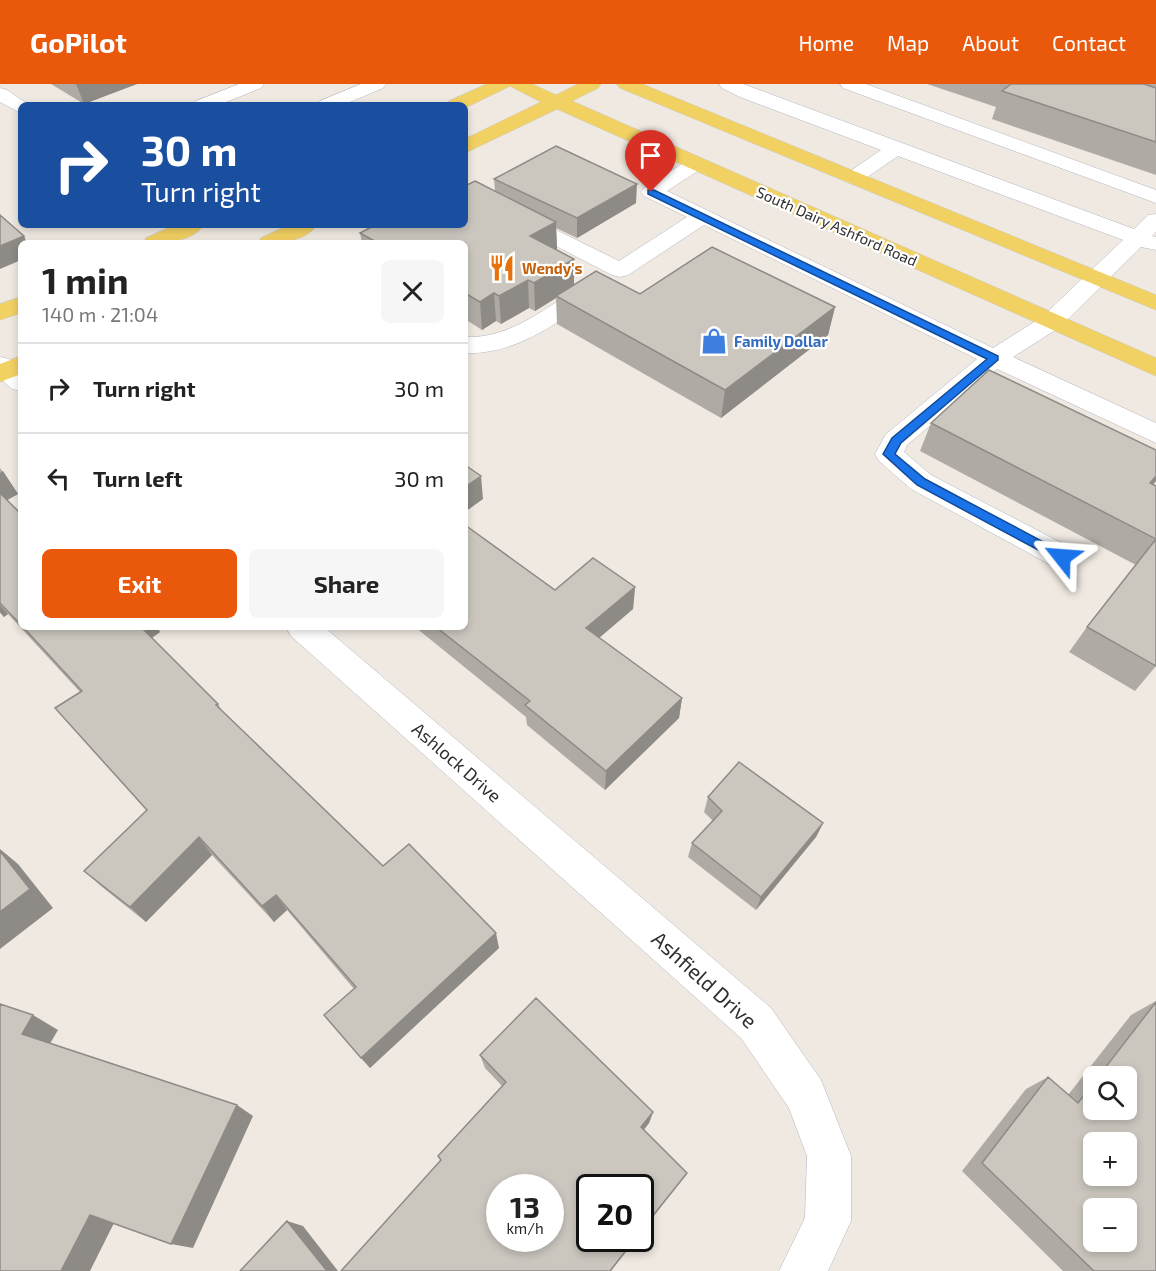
<!DOCTYPE html>
<html lang="en">
<head>
<meta charset="utf-8">
<style>
	:root { --surface:#fff; --page:#f6f6f6; --text:#222; --muted:#767676; --line:#e0e0e0; --accent:#ea580c }
	body { margin:0; font-family:"Exo 2",sans-serif; background:var(--page); color:var(--text); height:100vh; display:flex; flex-direction:column; font-size:22px; white-space:nowrap }
	* { box-sizing:border-box; margin:0 }
	p { font-size:20px; color:var(--muted) }
	.icon { flex:none; width:33px; height:33px; fill:none; stroke:currentColor; stroke-width:2; stroke-linecap:round; stroke-linejoin:round }
	.map { position:relative; flex:1; overflow:hidden }
	.drawer { position:absolute; left:18px; top:156px; width:450px; height:390px; display:flex; flex-direction:column; background:var(--surface); border-radius:9px; box-shadow:0 3px 9px #0003 }
	.drawer>* { flex:none }
	.hud { position:absolute; left:18px; top:18px; width:450px; height:126px; border-radius:9px; box-shadow:0 3px 9px #0003; background:#1a4fa0; color:#fff; overflow:hidden }
	.tools { position:absolute; left:1083px; top:982px; display:grid; gap:12px }
	.tools a { display:grid; place-items:center; width:54px; height:54px; border-radius:9px; background:var(--surface); box-shadow:0 3px 9px #0003; font-size:30px }
	.speed { position:absolute; left:486px; top:1090px; display:flex; gap:12px; font-size:30px; font-weight:700; text-align:center }
	.speed>* { display:grid; place-content:center; width:78px; height:78px; border-radius:50%; background:var(--surface); box-shadow:0 3px 9px #0003; line-height:1 }
	.speed small { font-size:15px; font-weight:400 }
	.speed .limit { border:3px solid #111; border-radius:9px; background:#fff; color:#111 }
	.pin { position:absolute; display:grid; place-items:center; width:51px; height:51px; color:#fff; margin:-62px -26px; border-radius:50% 50% 50% 0; rotate:-45deg; box-shadow:0 0 6px #0007 }
	.pin .icon { rotate:45deg }
	.me { position:absolute; width:66px; margin:-33px; rotate:298deg; stroke-linejoin:round; filter:drop-shadow(0 0 4px #0008) }
	.turn { display:flex; align-items:center; gap:21px; height:126px; padding:0 24px; font-size:27px }
	.turn .icon { width:78px; height:78px; stroke-width:2.5 }
	.turn b { display:block; font-size:42px; line-height:51px }
	.round { display:grid; place-items:center; flex:none; width:63px; height:63px; border-radius:9px; background:var(--page) }
	.head { display:flex; align-items:center; justify-content:space-between; height:102px; padding:0 24px }
	h1 { font-size:36px; font-weight:700; line-height:45px }
	.button { display:flex; gap:12px; margin-top:auto; padding:12px 24px }
	.button a { flex:1; height:69px; border-radius:9px; background:var(--accent); color:#fff; font-size:24px; font-weight:700; line-height:69px; text-align:center }
	.button a+a { background:var(--page); color:var(--text) }
	ul { padding:0; list-style:none }
	li { display:flex; align-items:center; gap:18px; height:90px; padding:0 24px; border-top:2px solid var(--line) }
	li div { flex:1 }
	li b { display:block; font-size:22px }
	li em { font-style:normal }
	header { display:flex; align-items:center; gap:36px; box-sizing:border-box; height:84px; padding:0 30px; background:var(--accent); color:#fff }
	header strong { font-size:28px }
	nav { display:flex; gap:33px; margin-inline-start:auto; font-size:21px }
	.map>svg:first-child { display:block }
	.lines { fill:none; stroke-linecap:round; stroke-linejoin:round }
	.minor-casing { stroke:#b4b7c1; stroke-width:1 }
	.major-casing { stroke:#c9c9c9; stroke-width:1 }
	.minor { fill:#fff; fill-rule:evenodd }
	.major { fill:#f2d163; fill-rule:evenodd }
	.wall { fill:#afaba4; fill-rule:evenodd }
	.shaded-wall { fill:#8e8b86 }
	.building { fill:#cbc7bf; stroke:#8e8b86; stroke-width:1.5; fill-rule:evenodd }
	.route { fill:#1a73e8; stroke:#114b97; stroke-width:1.5 }
	.labels { text-anchor:middle; dominant-baseline:central; stroke-width:4.5; stroke-linejoin:round; paint-order:stroke }
	.far-street-label { font-size:15px; fill:#2e2e2e; stroke:#fff }
	.far-food-label { font-size:15px; font-weight:bold; fill:#c56008; stroke:#fff; text-anchor:start }
	.far-shop-label { font-size:15px; font-weight:bold; fill:#366cbe; stroke:#fff; text-anchor:start }
	.street-label { font-size:18px; fill:#2e2e2e; stroke:#fff }
	.near-street-label { font-size:21px; fill:#2e2e2e; stroke:#fff }
</style>
</head>
<body>
<header>
<strong>GoPilot</strong>
<nav><a>Home</a><a>Map</a><a>About</a><a>Contact</a></nav>
</header>
<div class="map">
<svg width="1156" height="1187" viewBox="0 0 1156 1187">
	<rect width="100%" height="100%" fill="#efe9e1"/>
	<g class="lines">
		<!-- minor casing -->
		<g class="minor-casing">
			<path id="minor" d="M239,0h25l-3,4 -42,17h-25l2,-4z
				M361,0h25l-3,4 -40,17h-25l2,-4z
				M719,0h24l391,145 14,-14 8,-1v18l-4,4 4,1v13l-15,-3 -81,80 -47,30 143,66v20l-159,-74 -90,76 -3,7 27,23 142,74 4,8 -4,8 -11,3 -11,-3 -140,-76 -32,-28 -4,-7 11,-20 91,-75 -273,-134 -76,50 -8,2 -8,-2 -147,-76v-14l154,76 68,-44 -43,-21 -3,-4 3,-4 46,-29h14l3,4 -3,4 -37,24 326,157 49,-31 81,-77 -225,-84 -38,26 -7,2 -7,-2 -3,-4 3,-4 35,-24 -141,-53 -18,-9z
				M840,0h26l290,106v13l-313,-115z
				M0,4l7,2 22,15h-8v8l-21,-11z
				M594,196l8,2 4,5 -4,5c-42,28 -83,63 -137,61v-16c46,2 84,-31 121,-55z
				M0,273l9,2 12,11v21l-9,-2 -12,-11z
				M286,543h38l447,381 50,72 30,76v65l-23,50h-49l26,-53 2,-62 -18,-48 -48,-70 -450,-402z"/>
		</g>
		<!-- major casing -->
		<g class="major-casing">
			<path id="major" d="M487,0h45l24,11 22,-11h23l-3,4 -26,13 584,257v18l-599,-267 -92,44v-14l76,-37 -31,-16 -45,22v-3h-18l2,-4z
				M617,0h25l514,211v15l-536,-222z
				M175,141h29c-13,18 -41,18 -61,18l3,-5z
				M289,141h28c-13,18 -40,18 -59,18l3,-5z
				M21,213v16l-21,7v-16z
				M21,272v18l-21,8v-18z"/>
		</g>
		<!-- minor -->
		<use href="#minor" class="minor"/>
		<!-- major -->
		<use href="#major" class="major"/>
	</g>
	<!-- wall -->
	<path class="wall" d="M51,0h86l-53,20z
		M927,0h229v91l-164,-56 4,-12z
		M494,95l142,24 -59,35 -21,-10 1,21 -1,1 18,35 66,9 195,13 -7,28 -107,83 -164,-94 -1,-26 -21,13 -6,-3 -28,16 -5,-3 -14,9 -17,-11v-76h-103l-2,-10 135,-42z
		M931,339l225,27v31l-3,4 3,1v180l-21,25 -66,-39 18,-25 49,-62 -216,-114z
		M0,384l18,26 -11,6 14,14v113h136l3,5 -8,6 66,66 4,7 161,155 116,82 -129,120 -46,-53 30,-26 -67,-79 -13,12 -62,-67 -66,67 -44,-35 -18,-16 63,-60 -92,-103 25,-16 -72,-78 -4,3 -4,-4z
		M635,503l-2,22 -34,29 83,60 -3,20 -74,72 -78,-65 -1,-8 -111,-90h50l90,-37z
		M708,713l115,26 -7,14 -60,73 -68,-53 4,-14 21,-22 -9,-9z
		M536,914l117,114 -4,11 -5,7 43,43 -5,7 -42,53v-45h-50v51h46l-25,32h-270l100,-111 -3,-4 64,-70 -17,-18 -5,-13zM500,1104h50v51h-50z
		M1156,917v270h-93l-101,-100 64,-82 22,-12 20,18 63,-80zM1094,993h32l-32,33z"/>
	<!-- shaded-wall -->
	<path class="shaded-wall" d="M76,0h61l-53,20z
		M637,100l-1,19 -59,35v-20z
		M556,138l1,27 -26,15 -1,-28z
		M24,152l3,7h-6v17l-21,9v-23z
		M574,175v28l-18,9v2l-21,13 -1,-28z
		M528,196l1,28 -28,16 -2,-28z
		M494,209l2,28 -14,9 -2,-28z
		M835,223l-7,28 -107,83 4,-28z
		M3,387l15,23 -16,9 -2,-3v-27z
		M481,392l2,23 -18,13v-25z
		M1156,392v5l-3,3 -3,-1z
		M635,503l-2,22 -47,40v-21z
		M0,521l8,9 -4,3 -4,-5z
		M138,543h19l3,5 -13,9z
		M682,614l-3,20 -74,72 1,-19z
		M823,739l-7,14 -60,73 5,-13z
		M199,753l13,18 -66,67 -16,-15z
		M0,765l18,15 35,44 -53,41z
		M276,811l11,15 -13,12 -12,-16z
		M496,849l3,15 -129,120 -9,-10z
		M33,931l25,15 -10,17 -26,-13z
		M237,1021l16,11 -60,132 -22,-4z
		M653,1028l-4,11 -11,14 3,-10z
		M90,1131l25,6 -25,50h-29z
		M287,1137l16,5 35,45h-11z"/>
	<!-- building -->
	<path class="building" d="M1011,0h133l12,4v54l-154,-51z
		M556,62l81,38 -60,34 -83,-39z
		M475,97l81,41 -26,14 44,23 -40,24 -6,-3 -29,16 -5,-3 -14,9 -15,-9v-50h-87l-18,-10 15,-8h90v-39z
		M0,131l24,21 -24,10z
		M712,163l123,60 -110,83 -169,-94 40,-25 44,23z
		M989,286l167,80v26l-6,7 6,3v53l-225,-116z
		M465,381l16,11 -16,11z
		M0,409l21,21v111l-21,-22z
		M465,441l90,65 38,-32 42,29 -49,41 96,70 -76,73 -81,-66 5,-4 -94,-74h29z
		M1156,455v127l-69,-39z
		M23,543h118l77,77 -2,1 167,161 26,-22 87,89 -135,125 -37,-43 32,-28 -80,-92 -14,11 -63,-69 -69,70 -46,-36 63,-61 -92,-102 27,-17z
		M739,678l84,61 -62,74 -69,-54 30,-32 -14,-14z
		M0,767l30,38 -30,23z
		M536,914l117,114 -12,15 46,46 -47,59v-44h-50v51h45l-25,32h-269l100,-111 -3,-4 68,-74 -26,-27zM500,1104h50v51h-50z
		M1156,918v269h-62l-112,-108 66,-86 30,26 16,-20v27h32v-33h-28zM1094,1059h32v33h-32zM1094,1125h32v33h-32z
		M0,920l33,11 -11,19 215,71 -66,139 -81,-29 -29,56h-61z
		M287,1137l40,50h-87z"/>
	<!-- route -->
	<path class="route" d="M648,106h6l344,166v4l-97,83 -6,11 30,25 141,75 2,3 -2,3h-9l-140,-75 -34,-31 9,-16 95,-79 -339,-165z"/>
	<!-- icons -->
	<defs>
		<g id="restaurant-bare" transform="scale(2.07)"><path d="M-5-6h1v4h1v-4h1v4h1v-4h1v5L-1.5 .5V6h-2V.5L-5-1ZM5-6V6H3V1.5H1.5Q1.5-4 5-6Z" fill="#e8710a" stroke="#fff" stroke-width="2.5" paint-order="stroke"/></g>
		<g id="shop-bare" transform="scale(2.07)"><path d="M-5-2.5h2.3a2.7 3.5 0 0 1 5.4 0H5L5.5 6h-11ZM-1.5-2.5h3a1.5 2.3 0 0 0-3 0Z" fill="#3f7fe0" stroke="#fff" stroke-width="2.5" paint-order="stroke"/></g>
	</defs>
	<g fill-rule="evenodd">
		<use href="#restaurant-bare" x="502" y="184"/>
		<use href="#shop-bare" x="714" y="257"/>
	</g>
	<g class="labels">
		<!-- far-street labels -->
		<g class="far-street-label">
			<text transform="translate(837 142) rotate(24)">South Dairy Ashford Road</text>
		</g>
		<!-- far-food labels -->
		<g class="far-food-label">
			<text x="522" y="184">Wendy's</text>
		</g>
		<!-- far-shop labels -->
		<g class="far-shop-label">
			<text x="734" y="257">Family Dollar</text>
		</g>
		<!-- street labels -->
		<g class="street-label">
			<text transform="translate(457 678) rotate(41)">Ashlock Drive</text>
		</g>
		<!-- near-street labels -->
		<g class="near-street-label">
			<text transform="translate(705 895) rotate(42)">Ashfield Drive</text>
		</g>
	</g>
</svg>
<div class="tools">
<a><svg class="icon" aria-label="search" viewBox="0 0 24 24"><circle cx="10" cy="10" r="6"/><path d="M15 15l6 6"/></svg></a>
<a>+</a>
<a>−</a>
</div>
<div class="speed"><div>13<small>km/h</small></div><div class="limit">20</div></div>
<div class="pin" style="left:651px;top:108px;background:#d93025"><svg class="icon" aria-label="arrive" viewBox="0 0 24 24"><path d="M6 21V4h12l-3 4 3 4H6"/></svg></div>
<svg class="me" style="left:1062px;top:473px" viewBox="-20 -20 40 40"><path d="M0-17L14 15 0 8-14 15z" fill="#1a73e8" stroke="#fff" stroke-width="4"/></svg>
<div class="hud">
<div class="turn"><svg class="icon" aria-label="right" viewBox="0 0 24 24"><path d="M7 20v-9h11M14 6l5 5-5 5"/></svg><div><b>30 m</b>Turn right</div></div>
</div>
<section class="drawer">
<div class="head"><div><h1>1 min</h1><p>140 m · 21:04</p></div><a class="round"><svg class="icon" aria-label="close" viewBox="0 0 24 24"><path d="M6 6l12 12M18 6L6 18"/></svg></a></div>
<ul>
<li><svg class="icon" aria-label="right" viewBox="0 0 24 24"><path d="M7 20v-9h11M14 6l5 5-5 5"/></svg><div><b>Turn right</b></div><em>30 m</em></li>
<li><svg class="icon" aria-label="left" viewBox="0 0 24 24"><path d="M17 20v-9H6M10 6l-5 5 5 5"/></svg><div><b>Turn left</b></div><em>30 m</em></li>
</ul>
<div class="button"><a>Exit</a><a>Share</a></div>
</section>
</div>
</body>
</html>
